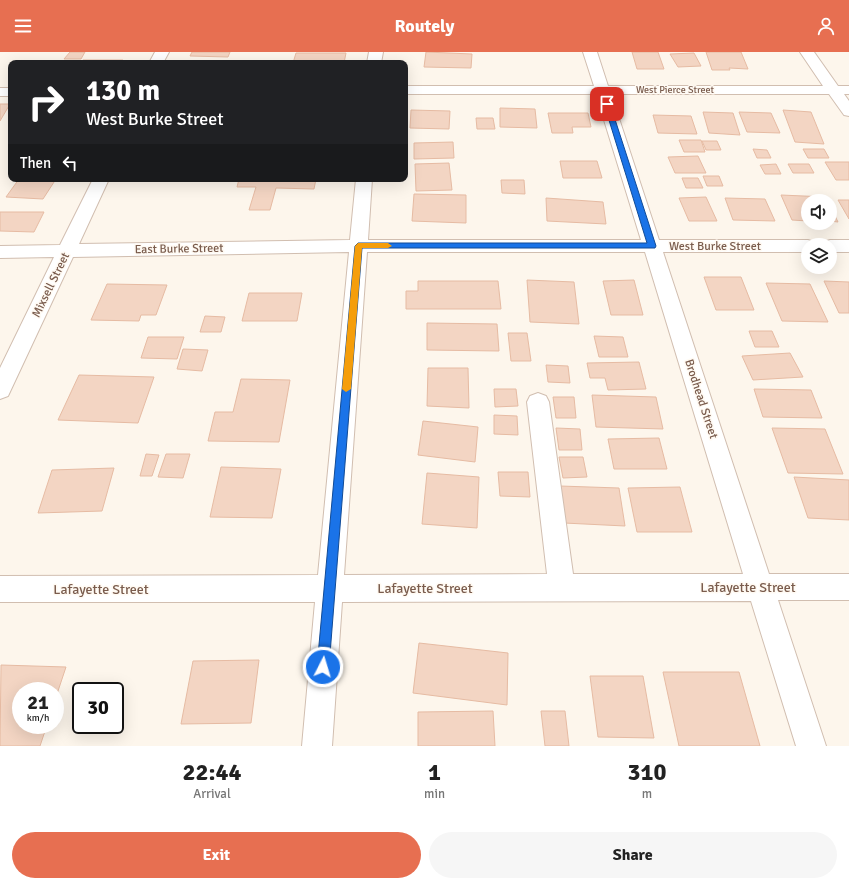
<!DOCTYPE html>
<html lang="en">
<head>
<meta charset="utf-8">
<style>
	:root { --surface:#fff; --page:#f6f6f6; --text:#222; --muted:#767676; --accent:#e76f51 }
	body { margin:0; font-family:Signika,sans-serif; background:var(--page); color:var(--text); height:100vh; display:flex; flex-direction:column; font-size:15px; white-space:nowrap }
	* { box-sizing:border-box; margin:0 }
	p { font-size:13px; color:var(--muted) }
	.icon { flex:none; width:22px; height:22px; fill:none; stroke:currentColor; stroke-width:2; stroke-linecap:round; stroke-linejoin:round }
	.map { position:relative; height:694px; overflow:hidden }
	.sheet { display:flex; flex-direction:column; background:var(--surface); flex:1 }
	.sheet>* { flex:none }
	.hud { position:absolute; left:8px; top:8px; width:400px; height:122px; border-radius:8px; box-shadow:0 4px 16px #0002; background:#202124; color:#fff; overflow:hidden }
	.buttons { position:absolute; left:801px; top:142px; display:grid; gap:8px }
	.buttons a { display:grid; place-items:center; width:36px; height:36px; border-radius:50%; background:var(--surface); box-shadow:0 4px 16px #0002; font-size:20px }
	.speed { position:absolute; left:12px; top:630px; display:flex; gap:8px; font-size:20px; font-weight:700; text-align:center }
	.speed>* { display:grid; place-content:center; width:52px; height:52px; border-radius:50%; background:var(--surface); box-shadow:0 4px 16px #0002; line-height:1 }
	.speed small { font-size:10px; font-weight:400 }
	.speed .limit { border:2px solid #111; border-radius:6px; background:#fff; color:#111 }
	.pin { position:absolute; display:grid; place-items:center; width:34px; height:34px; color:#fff; margin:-17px; border-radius:8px; box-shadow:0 2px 6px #0006 }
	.me { position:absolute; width:44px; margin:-22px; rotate:5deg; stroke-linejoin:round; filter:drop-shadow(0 0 3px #0008) }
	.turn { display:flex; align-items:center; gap:14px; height:84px; padding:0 12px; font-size:18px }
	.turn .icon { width:52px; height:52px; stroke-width:2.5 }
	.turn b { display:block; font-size:28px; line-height:34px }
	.then { display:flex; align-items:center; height:38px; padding:0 12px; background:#0003; gap:8px; font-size:15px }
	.eta { display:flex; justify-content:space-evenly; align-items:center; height:68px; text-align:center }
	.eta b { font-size:24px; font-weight:700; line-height:28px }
	.button { display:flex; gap:8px; margin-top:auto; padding:8px 12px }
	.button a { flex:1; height:46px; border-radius:24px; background:var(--accent); color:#fff; font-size:16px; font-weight:700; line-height:46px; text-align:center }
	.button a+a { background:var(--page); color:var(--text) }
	header { display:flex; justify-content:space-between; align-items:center; height:52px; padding:0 12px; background:var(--accent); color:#fff; font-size:18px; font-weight:700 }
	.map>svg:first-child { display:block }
	.building { fill:#f3d5c3; stroke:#e6bba3 }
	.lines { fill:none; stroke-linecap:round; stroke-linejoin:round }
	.minor-casing { stroke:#d1beb0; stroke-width:2 }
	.minor { fill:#fff; fill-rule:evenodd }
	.route { fill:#1a73e8; stroke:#114b97 }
	.slow { fill:#f59e0b }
	.labels { text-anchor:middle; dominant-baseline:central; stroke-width:3; stroke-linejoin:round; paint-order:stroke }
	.far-street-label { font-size:10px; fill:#7a5c4d; stroke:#fffaf3 }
	.street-label { font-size:12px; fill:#7a5c4d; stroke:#fffaf3 }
	.near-street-label { font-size:14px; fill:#7a5c4d; stroke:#fffaf3 }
</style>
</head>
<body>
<header><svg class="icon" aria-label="menu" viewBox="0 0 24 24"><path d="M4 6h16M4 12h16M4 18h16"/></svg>Routely<svg class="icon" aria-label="person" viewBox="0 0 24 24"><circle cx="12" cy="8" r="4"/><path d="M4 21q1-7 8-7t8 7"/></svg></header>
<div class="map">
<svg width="849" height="694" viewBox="0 0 849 694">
	<rect width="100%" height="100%" fill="#fdf6ec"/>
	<!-- building -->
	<path class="building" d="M70,0h15l-4,7h-17z
		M192,0h38l-2,5 -38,-1z
		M426,0l46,2 -1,14 -47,-1z
		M632,0h26l6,17h-27z
		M706,0h35l7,17 -19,-1 1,2h-18z
		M296,1h50l-2,10h-51z
		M694,1l7,13 -23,1 -8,-13z
		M83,8h40l-2,3h-39z
		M0,52h10l-10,17z
		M500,56l35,1 2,19 -37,-1z
		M411,58l39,1 -1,18 -39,-1z
		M783,58l28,2 13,32 -29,-2z
		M703,60l30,1 7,22 -31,-2z
		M739,60l32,1 9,20 -33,-1z
		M548,61h40l3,14h-19l1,6h-21z
		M653,63l38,1 6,18 -39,-1z
		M476,66h17l2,11h-18z
		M679,88h22l4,12h-21z
		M702,89h15l4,9h-15z
		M453,90l1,16 -40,1v-16z
		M753,97l14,1 4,8h-14z
		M803,97h21l5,9h-21z
		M698,104l8,17h-31l-7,-16z
		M560,109h37l5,17h-39z
		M825,110h24v18h-13z
		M449,111l3,27 -36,1 -1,-27z
		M776,112l5,10h-16l-5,-9z
		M788,112h21l5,9h-21z
		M703,124h16l4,10h-16z
		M682,126h16l5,10h-17z
		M19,127h37l-13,20 -37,-2z
		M239,127h77l-2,10 -38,-1 -6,22h-21l7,-23h-19z
		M501,128h23l1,14 -23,-1z
		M414,142l52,1v28l-54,-2z
		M781,143l45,2 2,4h-20v20l-16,-1z
		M706,145l11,24h-28l-10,-23z
		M546,146l57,4 3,22 -59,-3z
		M725,146l40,1 10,22 -42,-1z
		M838,148h11v19z
		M830,154l8,16 -8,-1z
		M0,160h44l-10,20 -34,-1z
		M704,225h37l13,33h-38z
		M527,228l47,2 5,42 -49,-2z
		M634,228l9,35h-32l-8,-34z
		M418,229h80l3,28h-95v-18h12z
		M824,229l25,1v31h-10z
		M766,231l44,1 18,38 -46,-1z
		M107,232l60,1 -11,30h-15l-2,6 -48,-1z
		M249,241h53l-5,28h-55z
		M205,264l20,1 -4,15h-21z
		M427,271l70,1 2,27 -72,-1z
		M749,279h23l7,16h-24z
		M508,281h19l4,28h-20z
		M594,284l29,1 5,20h-29z
		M148,285h36l-7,22 -36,-1z
		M183,297l25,1 -6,21 -25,-2z
		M790,301l13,24 -50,3 -11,-24z
		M639,310l7,27 -38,1 -3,-12h-15l-3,-15z
		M546,313l22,1 2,17 -22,-1z
		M428,316h40l1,40 -42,-2z
		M79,323l75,2 -16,46 -80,-3z
		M241,327l49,1 -11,62 -71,-1 7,-29h18z
		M494,337h22l2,17 -23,1z
		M754,337l57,1 11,28 -59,-1z
		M592,343l64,2 7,32 -67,-2z
		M553,345h21l2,21h-20z
		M494,363l23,1 1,19 -24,-1z
		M423,369l55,6 -3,35 -57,-7z
		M556,376l24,1 2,21h-23z
		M772,376l53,1 18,45 -55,-1z
		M659,386l8,31h-53l-6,-30z
		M146,402l13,1 -7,21h-12z
		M166,402h24l-7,24 -25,-1z
		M559,405h24l4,20 -24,1z
		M221,415l60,2 -9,49 -62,-1z
		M114,416l-12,43 -64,2 14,-43z
		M498,420h30l2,25 -30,-1z
		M427,421l52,4 -2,51 -55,-4z
		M794,425l55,3v40l-41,-2z
		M560,434l59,2 6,38 -61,-3z
		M680,435l12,45h-55l-9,-44z
		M419,591l89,10 -1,52 -94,-12z
		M259,608l-8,63 -70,1 12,-63z
		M1,613l65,2 -11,33v-9h-34v34h26l-7,21h-40z
		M663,620h76l21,74h-81z
		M590,624h53l11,62 -56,-1z
		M493,659l2,35h-77v-34z
		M541,659h24l4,35h-24z"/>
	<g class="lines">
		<!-- minor casing -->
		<g class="minor-casing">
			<path id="minor" d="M155,0h14l-6,11h-14z
				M369,0h14l-2,11h-14z
				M583,0h14l11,34h215l-23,-34h14l24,34h11v8h-5l5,7v15l-5,-1 -15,-21h-218l48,146h149l6,2 3,3h-9v7h-145l106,322h80v26h-71l48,146h-30l-45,-145 -409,1 -10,144h-30l13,-144h-315v-26l318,-1 31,-323 -276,5 -65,139 -8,3v-31l54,-111 -54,1v-12l60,-1 33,-66h16l-30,65 271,-4 6,-61h16l-4,61h273l-45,-146h-191v-8h189zM367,200h278l98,322h-170l-24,-172 -3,-6 -8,-3 -8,3 -3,6 20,172 -203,1z
				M0,36h11v8h-11z
				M830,188h19v12h-19v-7h-9l3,-3z"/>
		</g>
		<!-- minor -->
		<use href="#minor" class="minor"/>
	</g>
	<!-- route -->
	<path class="route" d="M607,50l3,2 46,142 -1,2h-293l-33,419 -2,4 -4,2 -4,-2 -2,-4 38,-421 3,-3h289l-43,-139z"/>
	<!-- slow -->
	<path class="slow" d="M358,191h30l4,3 -4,2h-26l-11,141 -5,3 -4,-3 13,-143z"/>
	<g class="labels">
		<!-- far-street labels -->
		<g class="far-street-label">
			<text x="675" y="38">West Pierce Street</text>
		</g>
		<!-- street labels -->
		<g class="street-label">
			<text x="715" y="194">West Burke Street</text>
			<text transform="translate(179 197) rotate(-1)">East Burke Street</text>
			<text transform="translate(51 233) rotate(-64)">Mixsell Street</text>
			<text transform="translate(701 347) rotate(72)">Brodhead Street</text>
		</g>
		<!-- near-street labels -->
		<g class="near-street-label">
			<text x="748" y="535">Lafayette Street</text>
			<text x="425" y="536">Lafayette Street</text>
			<text x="101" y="537">Lafayette Street</text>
		</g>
	</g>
</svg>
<div class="buttons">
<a><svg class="icon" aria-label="sound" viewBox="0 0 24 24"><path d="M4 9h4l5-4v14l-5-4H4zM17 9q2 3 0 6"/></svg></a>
<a><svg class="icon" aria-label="layers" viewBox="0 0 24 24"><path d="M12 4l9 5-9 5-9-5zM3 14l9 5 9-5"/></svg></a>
</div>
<div class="speed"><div>21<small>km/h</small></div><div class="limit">30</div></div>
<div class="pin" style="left:607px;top:52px;background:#d93025"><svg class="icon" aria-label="arrive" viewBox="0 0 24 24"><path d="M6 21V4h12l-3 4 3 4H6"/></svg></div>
<svg class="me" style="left:323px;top:615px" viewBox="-20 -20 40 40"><circle r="17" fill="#1a73e8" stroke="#fff" stroke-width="3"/><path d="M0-11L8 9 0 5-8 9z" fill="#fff"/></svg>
<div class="hud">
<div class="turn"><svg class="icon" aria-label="right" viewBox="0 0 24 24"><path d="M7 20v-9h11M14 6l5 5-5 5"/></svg><div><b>130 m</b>West Burke Street</div></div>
<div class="then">Then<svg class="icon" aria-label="left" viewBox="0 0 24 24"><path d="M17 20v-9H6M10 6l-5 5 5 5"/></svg></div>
</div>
</div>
<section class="sheet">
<div class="eta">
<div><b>22:44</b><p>Arrival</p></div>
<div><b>1</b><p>min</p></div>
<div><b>310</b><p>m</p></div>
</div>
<div class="button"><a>Exit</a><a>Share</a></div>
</section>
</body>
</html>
